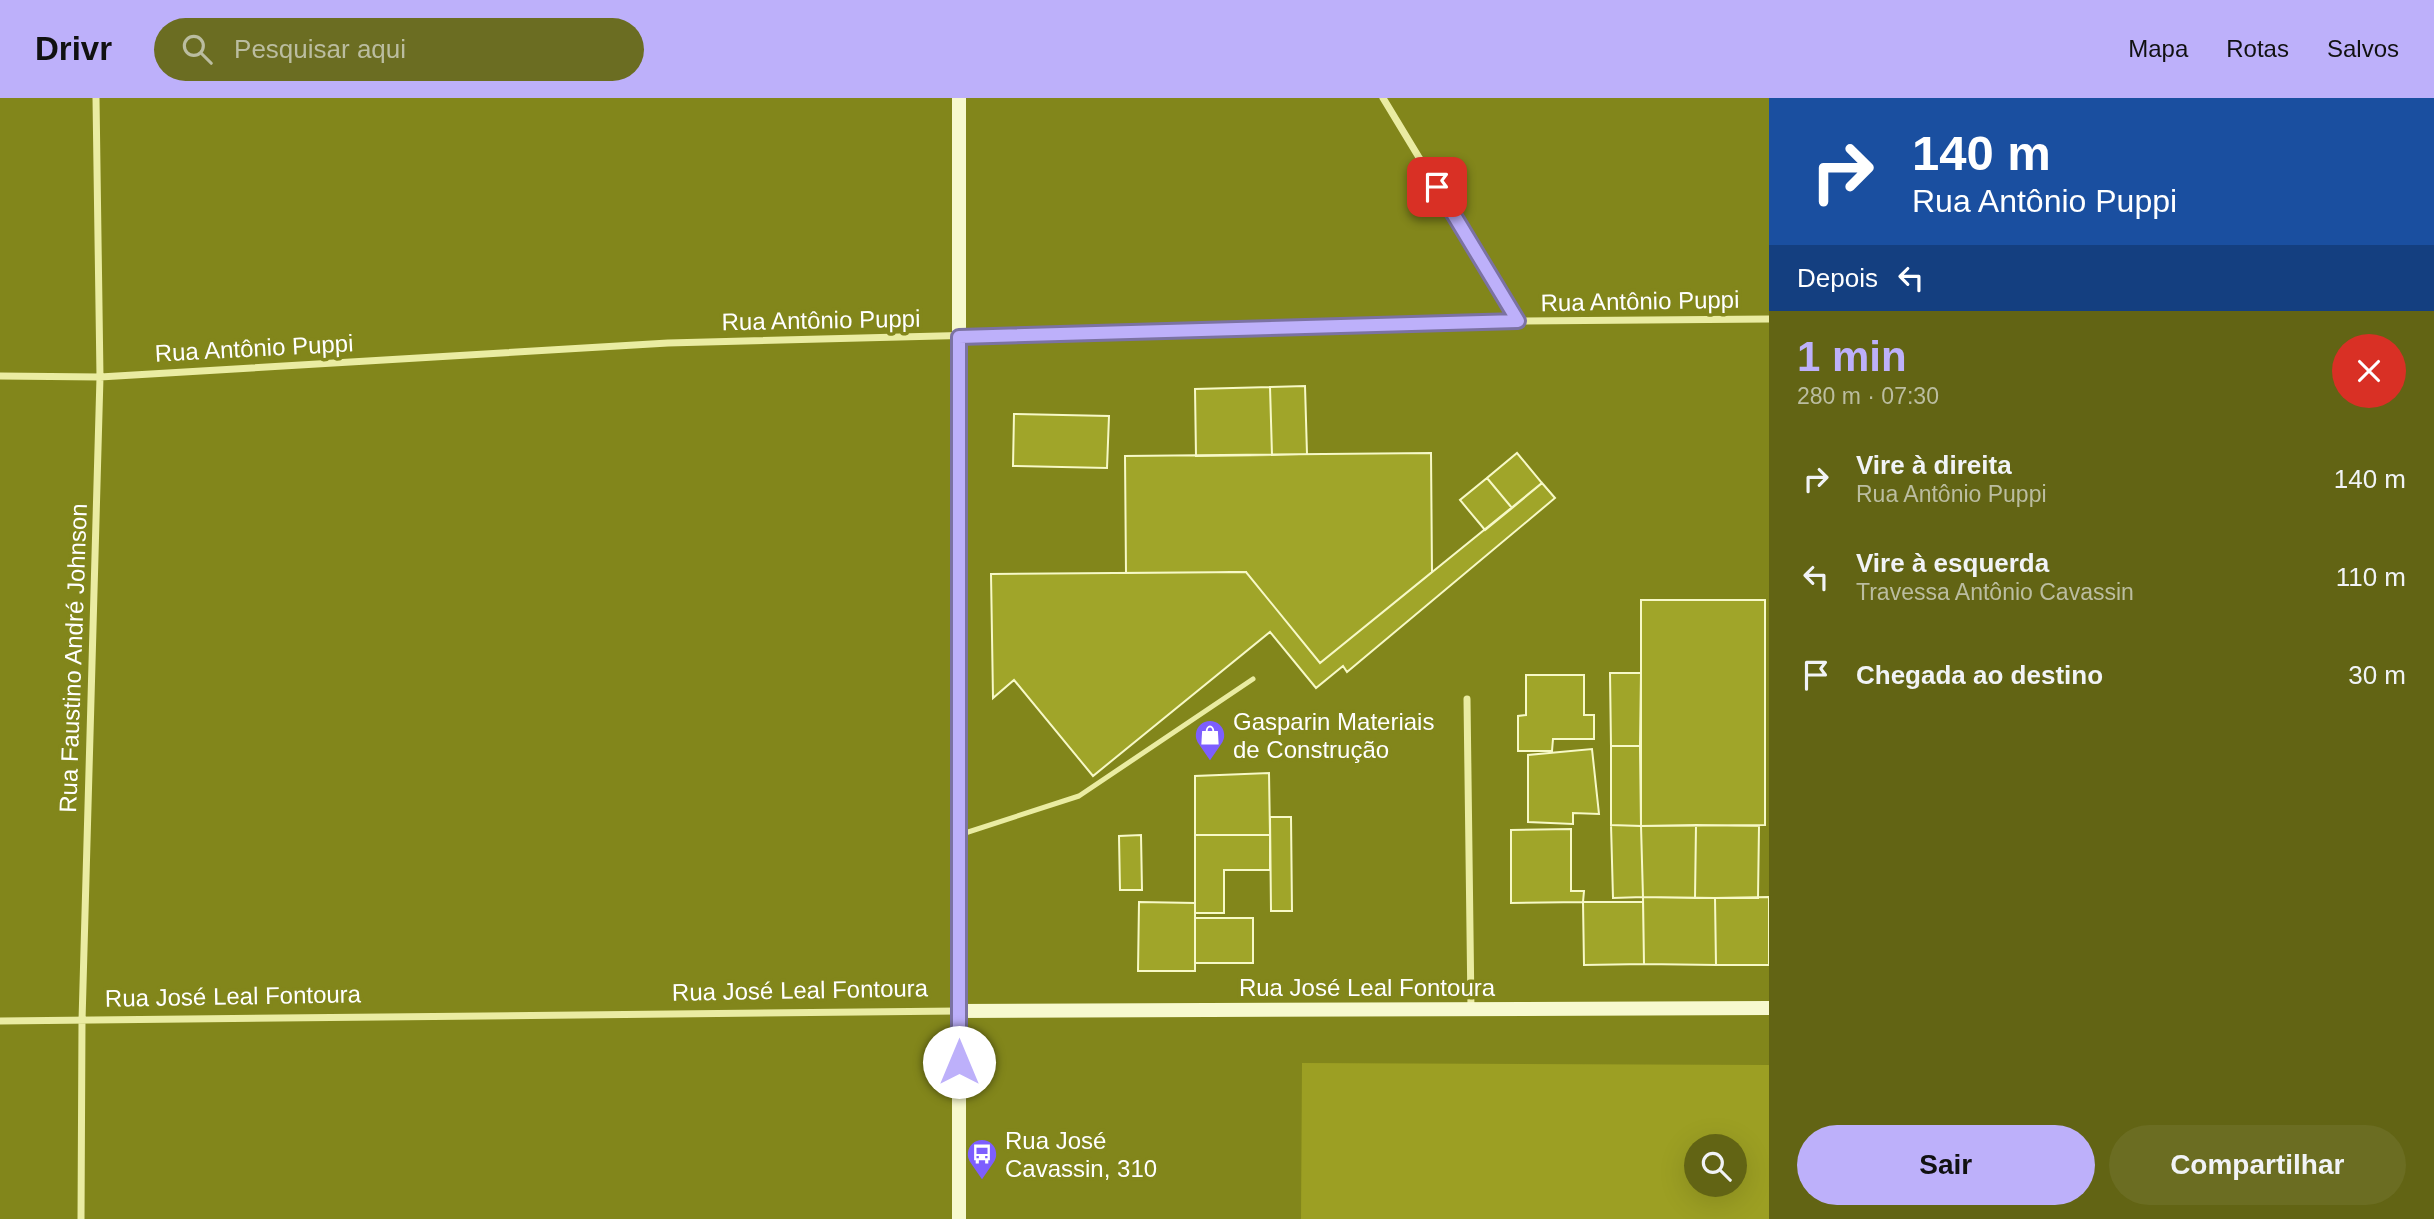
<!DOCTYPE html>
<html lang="pt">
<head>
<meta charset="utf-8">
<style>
	:root { --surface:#626414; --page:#6b6d22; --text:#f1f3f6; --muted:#bbbda0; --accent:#bdb0fa }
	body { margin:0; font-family:Helvetica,sans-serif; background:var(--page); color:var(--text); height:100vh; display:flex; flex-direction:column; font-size:26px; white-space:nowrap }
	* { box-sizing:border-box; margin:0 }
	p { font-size:23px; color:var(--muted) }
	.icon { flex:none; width:38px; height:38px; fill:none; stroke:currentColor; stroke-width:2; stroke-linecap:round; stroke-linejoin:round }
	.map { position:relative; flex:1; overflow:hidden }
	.details { display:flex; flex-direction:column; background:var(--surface); width:665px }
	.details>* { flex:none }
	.guide { background:#1a4fa0; color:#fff; overflow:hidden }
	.fabs { position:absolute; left:1684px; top:1036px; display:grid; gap:14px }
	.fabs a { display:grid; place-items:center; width:63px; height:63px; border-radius:50%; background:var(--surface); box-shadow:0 7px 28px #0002; font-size:35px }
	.pin { position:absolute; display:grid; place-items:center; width:60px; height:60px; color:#fff; margin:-30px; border-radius:14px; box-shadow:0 4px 10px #0006 }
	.me { position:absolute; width:77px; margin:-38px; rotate:0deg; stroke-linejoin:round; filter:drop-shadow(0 0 5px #0008) }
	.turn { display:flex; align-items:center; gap:24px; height:147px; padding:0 28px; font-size:32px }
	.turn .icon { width:91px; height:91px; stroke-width:2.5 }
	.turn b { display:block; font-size:49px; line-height:60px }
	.then { display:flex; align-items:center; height:66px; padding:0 28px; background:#0003; gap:14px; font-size:26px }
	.round { display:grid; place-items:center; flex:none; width:74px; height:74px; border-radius:37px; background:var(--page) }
	.head { display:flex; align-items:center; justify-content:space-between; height:119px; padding:0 28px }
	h1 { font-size:42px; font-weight:700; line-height:52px; color:var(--accent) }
	.button { display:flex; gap:14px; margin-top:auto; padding:14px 28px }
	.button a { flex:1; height:80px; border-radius:42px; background:var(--accent); color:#111; font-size:28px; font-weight:700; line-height:80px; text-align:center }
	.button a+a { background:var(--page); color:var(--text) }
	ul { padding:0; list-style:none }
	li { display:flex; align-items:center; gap:21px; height:98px; padding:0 28px }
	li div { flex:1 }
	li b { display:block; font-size:26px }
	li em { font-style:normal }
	header { display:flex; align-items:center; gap:42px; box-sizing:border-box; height:98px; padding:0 35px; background:var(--accent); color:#111 }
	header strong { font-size:33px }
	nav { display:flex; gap:38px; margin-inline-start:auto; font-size:24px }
	.search { width:490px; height:63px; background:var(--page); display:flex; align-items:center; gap:18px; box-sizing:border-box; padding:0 24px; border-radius:38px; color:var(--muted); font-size:26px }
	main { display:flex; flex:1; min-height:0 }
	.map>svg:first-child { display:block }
	.green { fill:#9c9f23; fill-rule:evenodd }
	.building { fill:#a0a529; stroke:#f7f9c7; stroke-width:2 }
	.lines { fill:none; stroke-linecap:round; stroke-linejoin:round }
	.lane { stroke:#eaeca2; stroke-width:5 }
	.street { stroke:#eaeca2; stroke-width:7 }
	.secondary { stroke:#f7f9ce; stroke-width:14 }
	.route-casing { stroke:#7b72a2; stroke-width:18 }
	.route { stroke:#bdb0fa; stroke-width:12 }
	.labels { text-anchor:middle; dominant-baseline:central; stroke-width:7; stroke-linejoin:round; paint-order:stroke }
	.street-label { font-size:24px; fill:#fff; stroke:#82861b }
	.poi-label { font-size:24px; fill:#fff; stroke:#82861b; text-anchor:start }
</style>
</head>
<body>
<header>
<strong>Drivr</strong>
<div class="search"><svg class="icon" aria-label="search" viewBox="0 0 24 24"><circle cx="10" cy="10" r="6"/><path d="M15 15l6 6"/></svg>Pesquisar aqui</div>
<nav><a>Mapa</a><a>Rotas</a><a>Salvos</a></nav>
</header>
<main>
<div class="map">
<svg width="1769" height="1121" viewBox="0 0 1769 1121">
	<rect width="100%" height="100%" fill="#82861b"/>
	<!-- green -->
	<path class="green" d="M1302,965l467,2v154h-468zM1696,1048h38v39h-38z"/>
	<!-- building -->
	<path class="building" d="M1305,288l2,68 -35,1 -2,-68z
		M1270,289l2,68 -76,1 -1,-67z
		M1014,316l95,2 -2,52 -94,-2z
		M1431,355l1,119 -112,91 -74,-91 -120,1 -1,-117z
		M1517,355l25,30 -30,25 -25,-30z
		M1487,380l25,30 -27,22 -25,-30z
		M1542,385l13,15 -208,174 -4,-6 -27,22 -46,-56 -177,144 -79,-96 -21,18 -2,-124 255,-2 74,91z
		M1641,502h124v225l-124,1z
		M1610,575h31l-1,73h-29z
		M1526,577h58v40h10v24h-41l-1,12h-34v-35l8,-1z
		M1611,648h29l1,80 -30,-1z
		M1592,651l7,65 -26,-1v11l-45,-2v-67z
		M1269,675l1,62h-75v-59z
		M1270,719h21l1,94h-21z
		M1611,727l30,1 2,71 -30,1z
		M1696,727l-1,73 -52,-1 -2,-71z
		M1696,727l63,1 -1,72h-63z
		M1571,731v62h13l-1,11 -72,1v-73z
		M1141,737l1,55h-22l-1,-54z
		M1195,737h75v35h-46v43h-29z
		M1643,799l72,1 1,67 -72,-1z
		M1769,799v68h-53l-1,-67z
		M1139,804l56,1v68h-57z
		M1583,804h60l1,62 -60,1z
		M1195,820h58v45h-58z"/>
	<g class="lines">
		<!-- lane -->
		<path class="lane" d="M962,736l117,-38 174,-117"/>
		<!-- street -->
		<path class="street" d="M1383,0l135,223
			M0,278l100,1 568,-34 850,-22 251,-2
			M1467,601l4,310
			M0,923l958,-10
			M81,1121l1,-198 18,-644 -4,-279"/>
		<!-- secondary -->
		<path class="secondary" d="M958,913l811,-3
			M959,1121v-1121"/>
	</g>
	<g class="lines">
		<!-- route casing -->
		<g class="route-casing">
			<path id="route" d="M959,964v-725l559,-16 -81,-134"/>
		</g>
		<!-- route -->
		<use href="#route" class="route"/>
	</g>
	<!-- icons -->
	<defs>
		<g id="shop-pin" transform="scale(1.575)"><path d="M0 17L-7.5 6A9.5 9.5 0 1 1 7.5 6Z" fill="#7d5efe" stroke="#82861b"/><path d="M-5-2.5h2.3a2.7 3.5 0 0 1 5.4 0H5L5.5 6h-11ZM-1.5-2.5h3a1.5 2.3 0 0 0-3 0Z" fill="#fff"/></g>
		<g id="bus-pin" transform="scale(1.575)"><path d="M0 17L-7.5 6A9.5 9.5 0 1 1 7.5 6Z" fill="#7d5efe" stroke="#82861b"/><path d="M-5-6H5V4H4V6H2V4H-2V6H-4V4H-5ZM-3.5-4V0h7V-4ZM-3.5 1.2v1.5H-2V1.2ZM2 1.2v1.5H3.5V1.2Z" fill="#fff"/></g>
	</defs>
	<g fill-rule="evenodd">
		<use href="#shop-pin" x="1210" y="637"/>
		<use href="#bus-pin" x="982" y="1056"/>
	</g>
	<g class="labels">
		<!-- street labels -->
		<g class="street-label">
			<text transform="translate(1640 203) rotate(-1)">Rua Antônio Puppi</text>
			<text transform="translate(821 222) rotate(-1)">Rua Antônio Puppi</text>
			<text transform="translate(254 250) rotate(-3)">Rua Antônio Puppi</text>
			<text transform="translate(73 560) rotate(-88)">Rua Faustino André Johnson</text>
			<text x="1367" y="889">Rua José Leal Fontoura</text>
			<text transform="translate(800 892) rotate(-1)">Rua José Leal Fontoura</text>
			<text transform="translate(233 898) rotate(-1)">Rua José Leal Fontoura</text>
		</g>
		<!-- poi labels -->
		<g class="poi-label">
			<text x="1233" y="623">Gasparin Materiais<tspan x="1233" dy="28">de Construção</tspan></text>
			<text x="1005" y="1042">Rua José<tspan x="1005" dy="28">Cavassin, 310</tspan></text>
		</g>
	</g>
</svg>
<div class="fabs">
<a><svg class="icon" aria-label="search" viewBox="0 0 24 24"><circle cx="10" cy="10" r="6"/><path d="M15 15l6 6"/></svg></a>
</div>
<div class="pin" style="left:1437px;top:89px;background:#d93025"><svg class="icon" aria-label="arrive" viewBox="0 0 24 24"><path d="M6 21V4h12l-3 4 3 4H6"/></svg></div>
<svg class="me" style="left:959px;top:964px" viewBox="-20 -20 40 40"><circle r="19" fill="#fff"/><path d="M0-13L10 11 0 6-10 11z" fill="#bdb0fa"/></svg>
</div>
<section class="details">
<div class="guide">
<div class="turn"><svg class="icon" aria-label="right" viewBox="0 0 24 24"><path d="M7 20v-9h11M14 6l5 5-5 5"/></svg><div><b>140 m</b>Rua Antônio Puppi</div></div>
<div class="then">Depois<svg class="icon" aria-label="left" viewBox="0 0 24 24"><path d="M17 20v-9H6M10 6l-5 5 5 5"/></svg></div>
</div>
<div class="head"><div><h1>1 min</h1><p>280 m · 07:30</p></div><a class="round" style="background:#d93025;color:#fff"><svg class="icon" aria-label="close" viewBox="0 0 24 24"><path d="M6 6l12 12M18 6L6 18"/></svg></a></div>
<ul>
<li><svg class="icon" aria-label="right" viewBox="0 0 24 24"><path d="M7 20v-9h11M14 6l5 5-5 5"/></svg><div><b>Vire à direita</b><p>Rua Antônio Puppi</p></div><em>140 m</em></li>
<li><svg class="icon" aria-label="left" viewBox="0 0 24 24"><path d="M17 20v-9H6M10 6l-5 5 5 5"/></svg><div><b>Vire à esquerda</b><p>Travessa Antônio Cavassin</p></div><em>110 m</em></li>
<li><svg class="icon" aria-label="arrive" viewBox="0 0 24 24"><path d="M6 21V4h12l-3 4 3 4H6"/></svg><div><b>Chegada ao destino</b></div><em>30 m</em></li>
</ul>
<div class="button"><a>Sair</a><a>Compartilhar</a></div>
</section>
</main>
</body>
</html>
